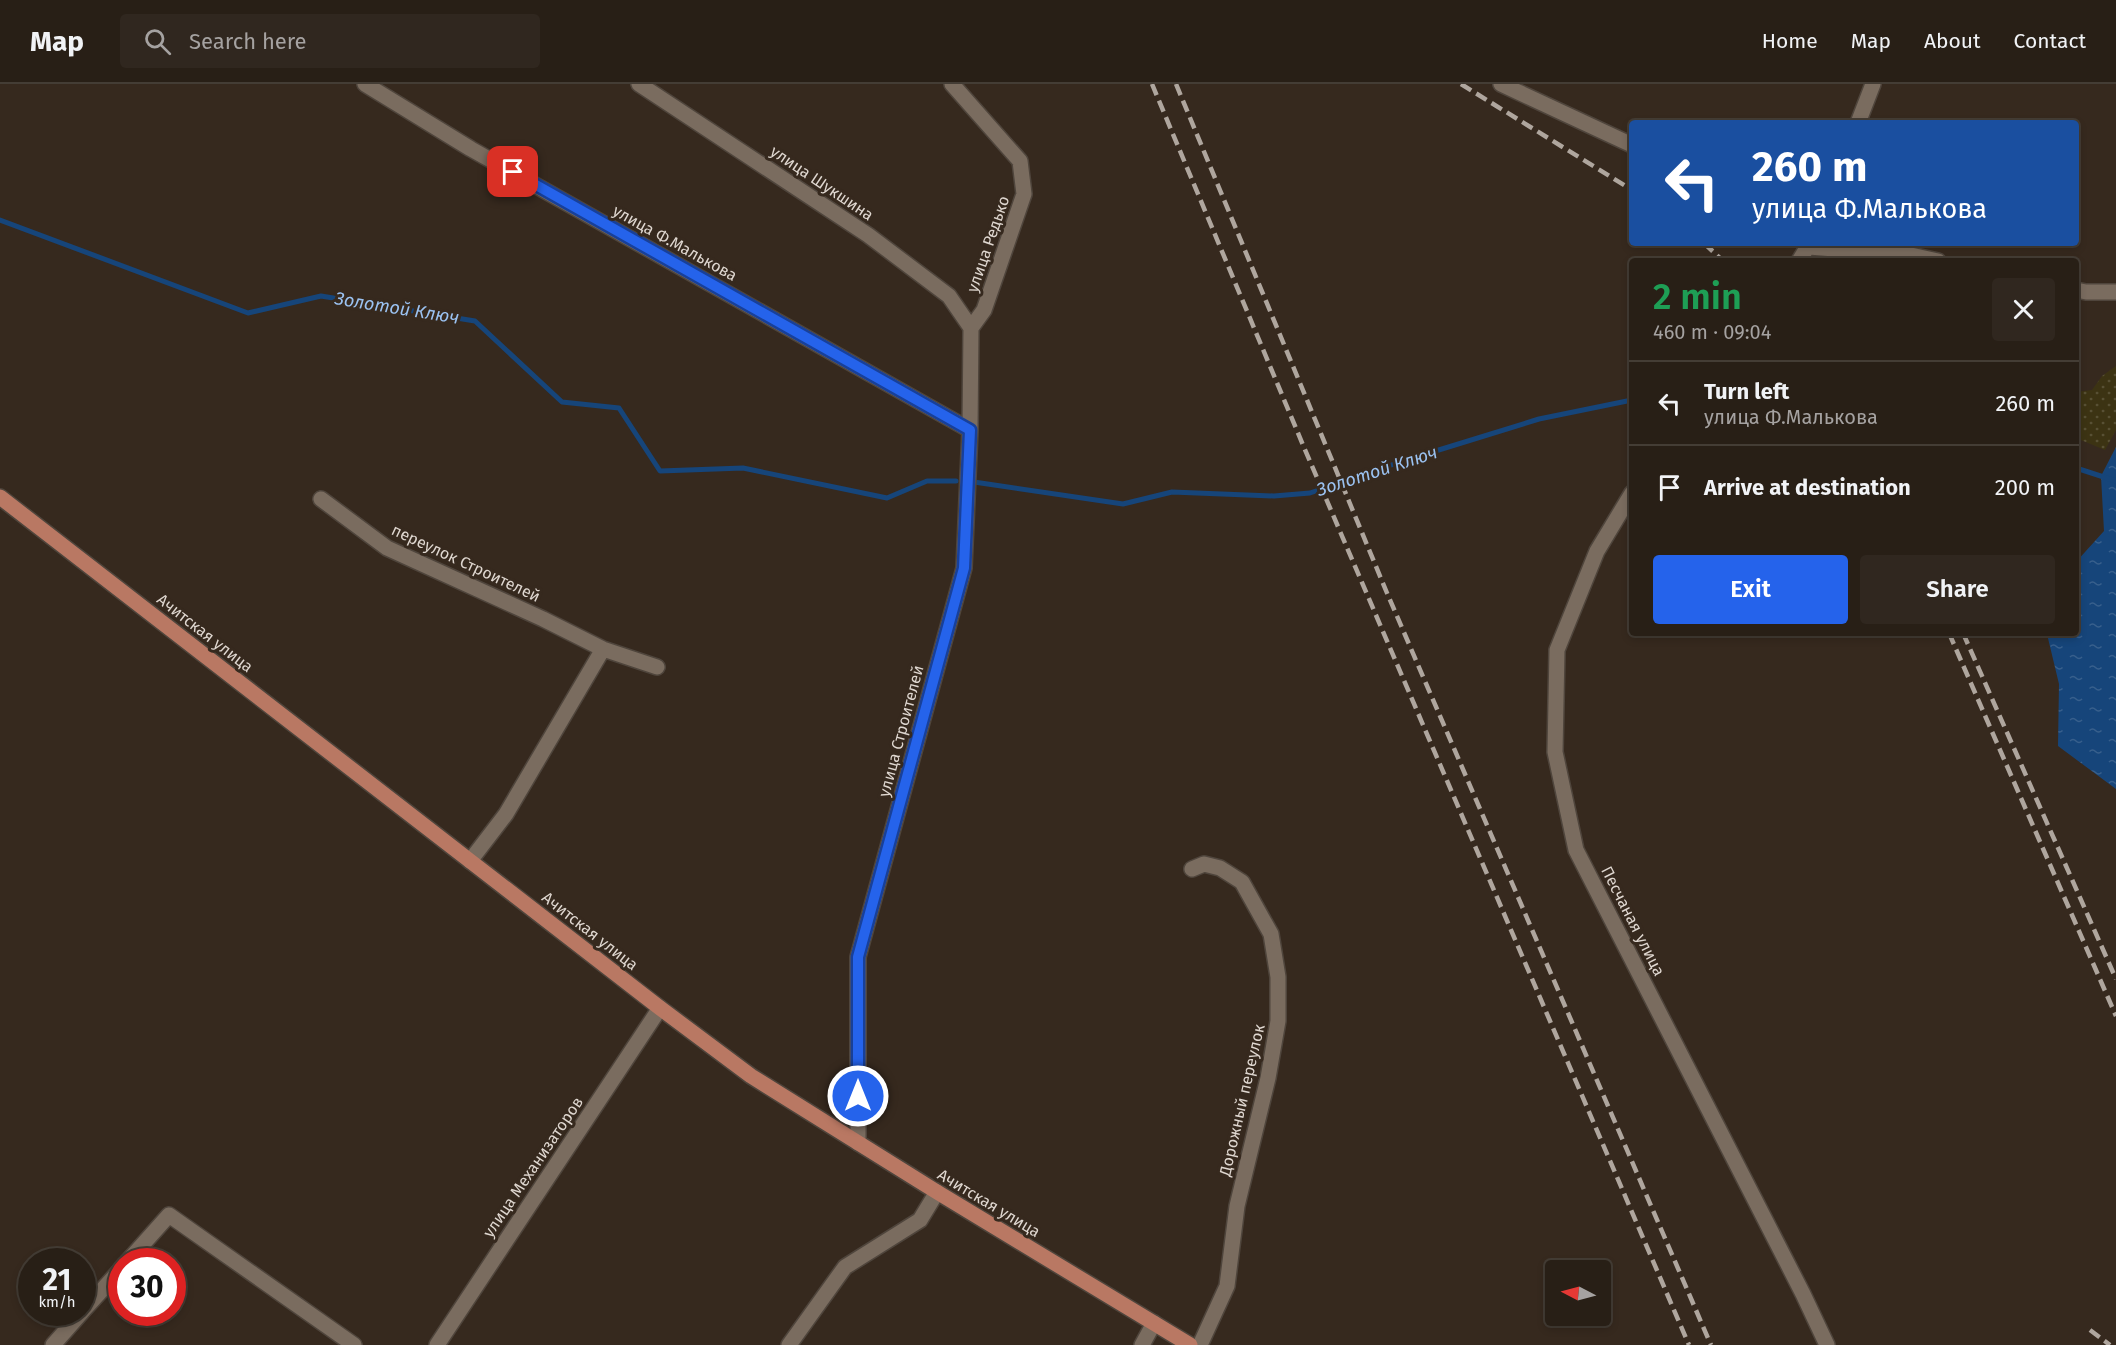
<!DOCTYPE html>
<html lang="en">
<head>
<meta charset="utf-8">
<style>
	:root { --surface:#281f16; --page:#30271f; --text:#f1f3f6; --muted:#a5a2a1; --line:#443d35; --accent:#2563eb }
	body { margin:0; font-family:"Fira Sans",sans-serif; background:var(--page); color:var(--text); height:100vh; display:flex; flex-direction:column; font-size:22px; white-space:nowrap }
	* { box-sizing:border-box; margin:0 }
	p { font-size:20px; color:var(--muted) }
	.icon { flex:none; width:33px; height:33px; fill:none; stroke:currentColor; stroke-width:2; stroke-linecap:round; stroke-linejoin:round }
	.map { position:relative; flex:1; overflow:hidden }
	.drawer { position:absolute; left:1629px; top:174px; width:450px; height:378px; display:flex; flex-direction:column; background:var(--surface); border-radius:6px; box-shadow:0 3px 9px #0003,0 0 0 2px var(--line) }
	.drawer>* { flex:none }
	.hud { position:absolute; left:1629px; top:36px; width:450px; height:126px; border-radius:6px; box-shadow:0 3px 9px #0003,0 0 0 2px var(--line); background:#1a4fa0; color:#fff; overflow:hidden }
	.needle { width:39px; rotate:276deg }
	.controls { position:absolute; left:1545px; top:1176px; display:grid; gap:12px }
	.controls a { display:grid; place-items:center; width:66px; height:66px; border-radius:6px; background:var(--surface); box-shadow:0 3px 9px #0003,0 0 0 2px var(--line); font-size:30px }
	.speed { position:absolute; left:18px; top:1164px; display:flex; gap:12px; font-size:30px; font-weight:700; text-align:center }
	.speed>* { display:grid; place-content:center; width:78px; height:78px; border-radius:50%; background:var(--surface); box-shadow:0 3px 9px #0003,0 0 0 2px var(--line); line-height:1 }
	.speed small { font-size:15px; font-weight:400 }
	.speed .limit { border:9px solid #d22; background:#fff; color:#111 }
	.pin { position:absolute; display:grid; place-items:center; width:51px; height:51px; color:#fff; margin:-26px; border-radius:12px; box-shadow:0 3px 9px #0006 }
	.me { position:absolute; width:66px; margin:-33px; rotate:0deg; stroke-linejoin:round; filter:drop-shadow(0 0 4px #0008) }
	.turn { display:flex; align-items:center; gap:21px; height:126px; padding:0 24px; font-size:27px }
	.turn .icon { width:78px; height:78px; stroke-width:2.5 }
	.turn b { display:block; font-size:42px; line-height:51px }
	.round { display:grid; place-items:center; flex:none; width:63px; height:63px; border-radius:6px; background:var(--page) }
	.overview { display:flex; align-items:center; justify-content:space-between; height:102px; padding:0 24px }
	h1 { font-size:36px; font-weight:600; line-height:45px; color:#1e9e55 }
	.cta { display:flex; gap:12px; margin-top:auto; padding:12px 24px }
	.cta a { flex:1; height:69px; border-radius:6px; background:var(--accent); color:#fff; font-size:24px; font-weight:600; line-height:69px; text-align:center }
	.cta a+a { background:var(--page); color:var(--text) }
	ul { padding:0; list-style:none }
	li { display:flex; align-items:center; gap:18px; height:84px; padding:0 24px; border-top:2px solid var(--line) }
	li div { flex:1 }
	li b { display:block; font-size:22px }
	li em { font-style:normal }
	header { display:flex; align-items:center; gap:36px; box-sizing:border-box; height:84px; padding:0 30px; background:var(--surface); border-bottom:2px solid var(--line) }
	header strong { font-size:28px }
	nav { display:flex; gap:33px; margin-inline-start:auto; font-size:21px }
	.search { width:420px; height:54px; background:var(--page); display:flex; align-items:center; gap:15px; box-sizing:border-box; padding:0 21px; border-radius:6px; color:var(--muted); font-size:22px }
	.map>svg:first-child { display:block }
	.sand { fill:url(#sand-dots) }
	.water { fill:url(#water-ripples) }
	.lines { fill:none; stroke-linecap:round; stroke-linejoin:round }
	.stream { stroke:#16457a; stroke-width:5 }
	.minor-casing { stroke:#4f453c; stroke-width:18 }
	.major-casing { stroke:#4f453c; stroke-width:18 }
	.minor { stroke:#7a6c5f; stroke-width:15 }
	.major { stroke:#b97863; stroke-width:15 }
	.rail { stroke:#afa69e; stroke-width:4.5; stroke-dasharray:12 6; stroke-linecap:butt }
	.route-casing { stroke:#184099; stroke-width:15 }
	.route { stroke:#2563eb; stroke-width:10 }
	.labels { text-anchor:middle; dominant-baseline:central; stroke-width:6; stroke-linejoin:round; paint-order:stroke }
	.street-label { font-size:16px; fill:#dfd7d0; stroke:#36291e }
	.water-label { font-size:18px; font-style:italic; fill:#9bc2f1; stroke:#36291e }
</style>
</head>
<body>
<header>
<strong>Map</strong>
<div class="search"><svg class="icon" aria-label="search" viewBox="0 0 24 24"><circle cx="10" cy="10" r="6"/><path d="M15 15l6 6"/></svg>Search here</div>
<nav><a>Home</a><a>Map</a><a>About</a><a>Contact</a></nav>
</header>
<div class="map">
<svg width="2116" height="1261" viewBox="0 0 2116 1261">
	<defs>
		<pattern id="sand-dots" width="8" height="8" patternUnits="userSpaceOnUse" patternTransform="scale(1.5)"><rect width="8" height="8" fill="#3c3313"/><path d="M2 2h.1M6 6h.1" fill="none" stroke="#585034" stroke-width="1.8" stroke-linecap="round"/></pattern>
		<pattern id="water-ripples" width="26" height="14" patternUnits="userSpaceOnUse" patternTransform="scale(1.5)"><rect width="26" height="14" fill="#16457a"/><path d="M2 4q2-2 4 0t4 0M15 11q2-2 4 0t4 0" fill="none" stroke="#375f8c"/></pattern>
	</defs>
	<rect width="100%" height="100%" fill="#36291e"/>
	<!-- sand -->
	<path class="sand" d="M2116,282v64l-11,20 -29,-12v-46l16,-2 10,-14z"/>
	<!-- water -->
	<path class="water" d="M2116,363v342l-58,-43 1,-62 -12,-50 29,-1v-71l28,-31 -3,-55z"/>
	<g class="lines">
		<!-- stream -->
		<path class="stream" d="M0,136l248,93 73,-17 154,25 87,81 57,6 41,63 83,-3 144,30 40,-17h29
			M2076,384l40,13
			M974,398l149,22 49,-12 102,4 36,-3 93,-32 136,-42 93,-19"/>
		<!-- minor casing -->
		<g class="minor-casing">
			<path id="minor" d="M365,0l106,65 499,281
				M639,0l229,151 81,61 22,32
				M952,0l68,77 4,33 -40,116 -13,18
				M1501,0l131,61
				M1858,39l15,-39
				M1809,163l102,8 27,6
				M1799,177l11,-18
				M2076,206l10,2h30
				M1632,409l-35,58 -40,99 -2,102 21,98 227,444 24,51
				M321,415l66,49 156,71 60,30 54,18
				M470,777l36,-47 97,-165
				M1192,785l12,-5 16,4 22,14 29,52 7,43v44l-10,57 -31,128 -10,80 -27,59
				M858,1059v-186l106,-389 6,-138 1,-102
				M127,1178l42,-47 185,130
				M82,1228l40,-44
				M53,1261l29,-33
				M437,1261l223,-337
				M789,1261l56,-78 75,-47 17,-28
				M1142,1261l12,-22"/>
		</g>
		<!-- major casing -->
		<g class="major-casing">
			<path id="major" d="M0,413l660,511 91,68 186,116 253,153"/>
		</g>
		<!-- minor -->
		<use href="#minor" class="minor"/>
		<!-- major -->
		<use href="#major" class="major"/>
		<!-- rail -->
		<path class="rail" d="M1152,0l151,361 386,900
			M1176,0l211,509 324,752
			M1461,0l171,106
			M1704,159l19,18
			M1949,549l167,383
			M1963,549l153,346
			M2090,1246l20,15"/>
	</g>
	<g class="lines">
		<!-- route casing -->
		<g class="route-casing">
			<path id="route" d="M513,88l457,258 -6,138 -106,389v139"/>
		</g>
		<!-- route -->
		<use href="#route" class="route"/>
	</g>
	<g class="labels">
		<!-- street labels -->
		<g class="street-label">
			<text transform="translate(822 99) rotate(34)">улица Шукшина</text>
			<text transform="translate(675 159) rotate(29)">улица Ф.Малькова</text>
			<text transform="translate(988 160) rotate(-71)">улица Редько</text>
			<text transform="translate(466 479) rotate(25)">переулок Строителей</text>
			<text transform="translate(205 549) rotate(38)">Ачитская улица</text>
			<text transform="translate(901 647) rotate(-75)">улица Строителей</text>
			<text transform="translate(1633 837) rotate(63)">Песчаная улица</text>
			<text transform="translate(590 847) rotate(38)">Ачитская улица</text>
			<text transform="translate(1242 1016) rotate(-77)">Дорожный переулок</text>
			<text transform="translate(533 1083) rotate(-56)">улица Механизаторов</text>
			<text transform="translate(989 1119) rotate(31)">Ачитская улица</text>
		</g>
		<!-- water labels -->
		<g class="water-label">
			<text transform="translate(397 224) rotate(9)">Золотой Ключ</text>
			<text transform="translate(1377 387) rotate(-18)">Золотой Ключ</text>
		</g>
	</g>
</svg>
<div class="controls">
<a><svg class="needle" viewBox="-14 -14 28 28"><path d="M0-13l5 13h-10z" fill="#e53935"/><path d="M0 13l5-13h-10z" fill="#a5a2a1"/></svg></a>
</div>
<div class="speed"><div>21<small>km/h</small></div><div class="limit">30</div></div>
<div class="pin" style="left:513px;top:88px;background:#d93025"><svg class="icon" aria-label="arrive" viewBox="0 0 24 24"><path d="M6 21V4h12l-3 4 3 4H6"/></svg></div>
<svg class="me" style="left:858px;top:1012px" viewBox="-20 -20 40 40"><circle r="17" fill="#2563eb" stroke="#fff" stroke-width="3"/><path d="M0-11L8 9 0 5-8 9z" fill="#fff"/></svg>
<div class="hud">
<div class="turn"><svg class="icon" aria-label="left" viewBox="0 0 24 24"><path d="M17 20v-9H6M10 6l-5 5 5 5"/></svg><div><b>260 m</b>улица Ф.Малькова</div></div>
</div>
<section class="drawer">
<div class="overview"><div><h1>2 min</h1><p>460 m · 09:04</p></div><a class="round"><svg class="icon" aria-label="close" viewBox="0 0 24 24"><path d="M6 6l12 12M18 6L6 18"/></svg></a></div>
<ul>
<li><svg class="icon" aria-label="left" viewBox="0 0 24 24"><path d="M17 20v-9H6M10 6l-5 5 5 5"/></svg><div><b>Turn left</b><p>улица Ф.Малькова</p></div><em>260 m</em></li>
<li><svg class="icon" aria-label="arrive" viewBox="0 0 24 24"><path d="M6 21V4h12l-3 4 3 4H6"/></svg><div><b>Arrive at destination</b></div><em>200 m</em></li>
</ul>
<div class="cta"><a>Exit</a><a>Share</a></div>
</section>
</div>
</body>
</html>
